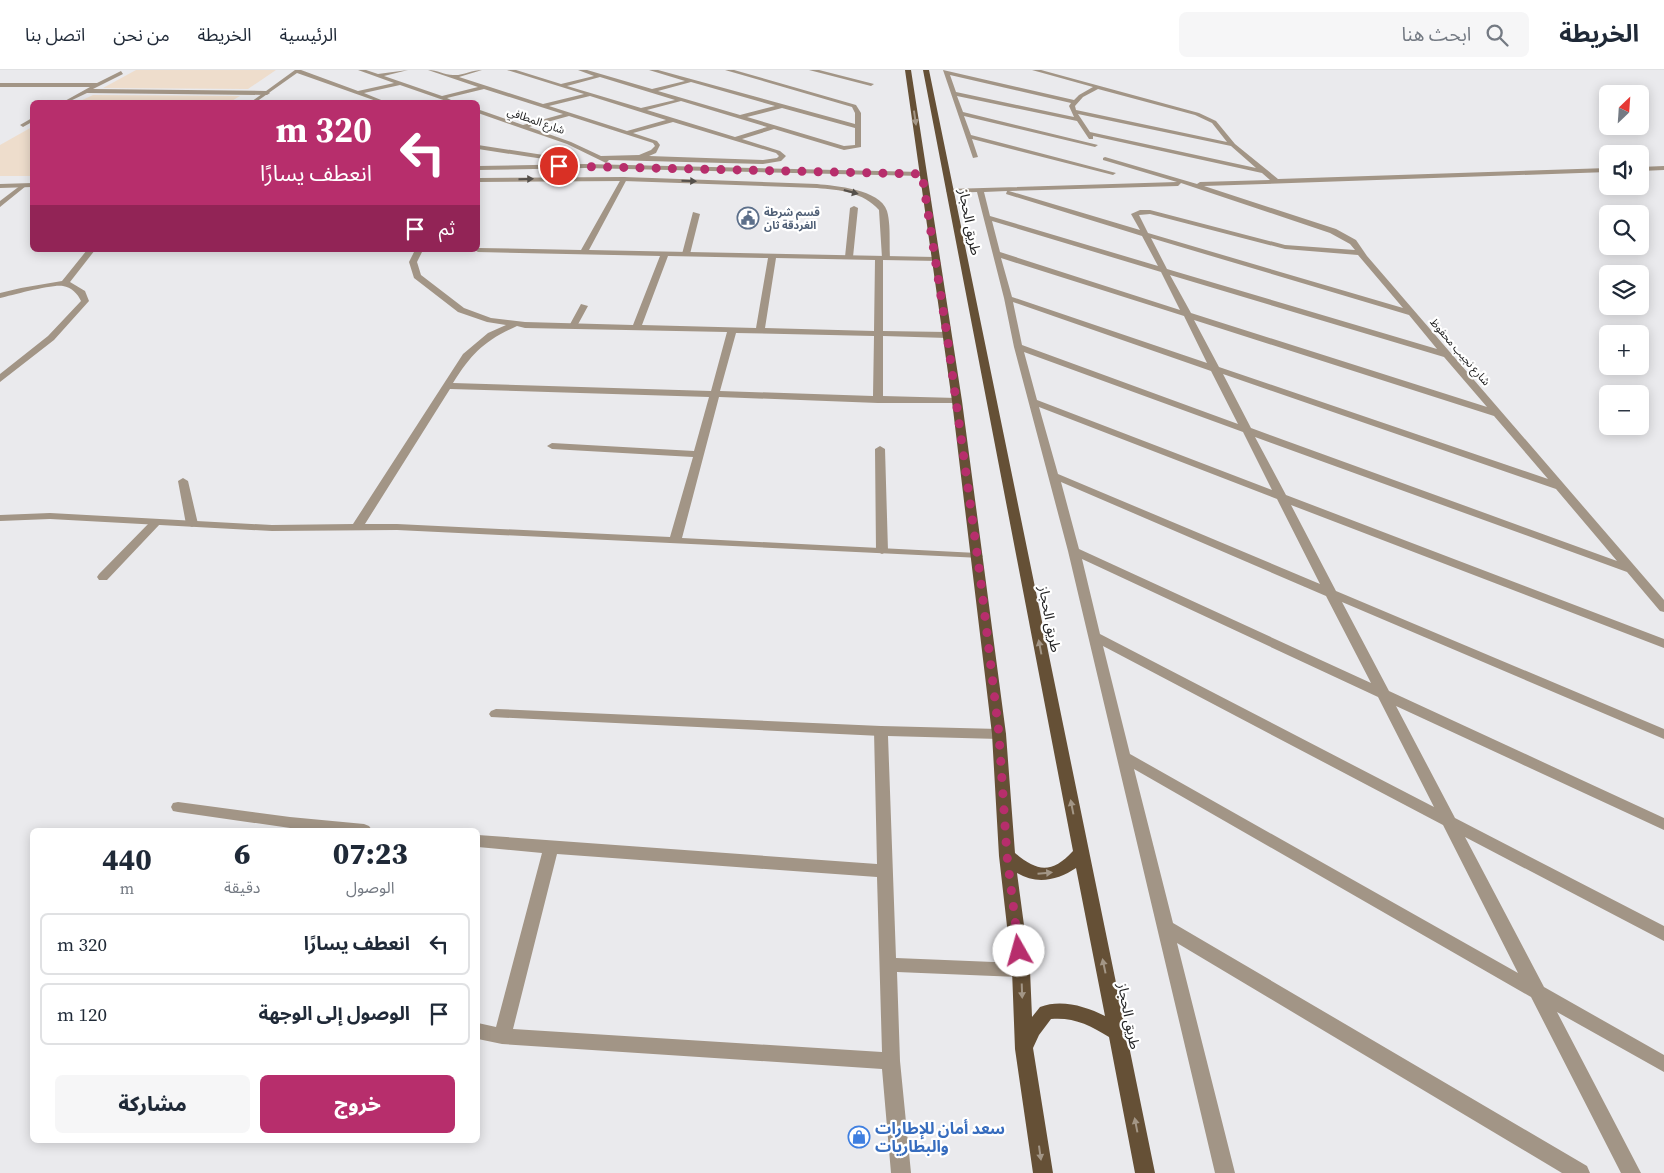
<!DOCTYPE html>
<html lang="ar">
<head>
<meta charset="utf-8">
<style>
	:root { --surface:#fff; --page:#f6f6f7; --text:#1f2937; --muted:#747a83; --line:#e0e1e3; --accent:#b72e6c }
	body { margin:0; font-family:"Source Serif 4","Noto Sans Arabic",serif; background:var(--page); color:var(--text); direction:rtl; height:100vh; display:flex; flex-direction:column; font-size:19px; white-space:nowrap }
	* { box-sizing:border-box; margin:0 }
	p { font-size:16px; color:var(--muted) }
	.icon { flex:none; width:28px; height:28px; fill:none; stroke:currentColor; stroke-width:2; stroke-linecap:round; stroke-linejoin:round }
	.map { position:relative; flex:1; overflow:hidden; direction:ltr }
	.side { position:absolute; left:30px; top:758px; width:450px; height:315px; display:flex; flex-direction:column; background:var(--surface); border-radius:8px; box-shadow:0 2px 12px #0003; direction:rtl }
	.side>* { flex:none }
	.hud { position:absolute; left:30px; top:30px; width:450px; height:152px; border-radius:8px; box-shadow:0 2px 12px #0003; direction:rtl; background:#b72e6c; color:#fff; overflow:hidden }
	.needle { width:32px; rotate:25deg }
	.fabs { position:absolute; left:1599px; top:15px; display:grid; gap:10px }
	.fabs a { display:grid; place-items:center; width:50px; height:50px; border-radius:8px; background:var(--surface); box-shadow:0 2px 12px #0003; font-size:25px }
	.pin { position:absolute; display:grid; place-items:center; width:42px; height:42px; color:#fff; margin:-21px; border:2px solid #fff; border-radius:50%; box-shadow:0 1px 5px #0007 }
	.me { position:absolute; width:55px; margin:-28px; rotate:353deg; stroke-linejoin:round; filter:drop-shadow(0 0 4px #0008) }
	.turn { display:flex; align-items:center; gap:18px; height:105px; padding:0 25px; font-size:22px }
	.turn .icon { width:65px; height:65px; stroke-width:2.5 }
	.turn b { display:block; font-size:35px; line-height:42px }
	.then { display:flex; align-items:center; height:48px; padding:0 25px; background:#0003; gap:10px; font-size:19px }
	.eta { display:flex; justify-content:space-evenly; align-items:center; height:85px; text-align:center }
	.eta b { font-size:30px; font-weight:800; line-height:35px }
	.action { display:flex; gap:10px; margin-top:auto; padding:10px 25px }
	.action a { flex:1; height:58px; border-radius:8px; background:var(--accent); color:#fff; font-size:20px; font-weight:800; line-height:58px; text-align:center }
	.action a+a { background:var(--page); color:var(--text) }
	ul { padding:0; list-style:none }
	li { display:flex; align-items:center; gap:15px; height:62px; margin:0 10px 8px; padding:0 15px; border:2px solid var(--line); border-radius:8px }
	li div { flex:1 }
	li b { display:block; font-size:19px }
	li em { font-style:normal }
	header { display:flex; align-items:center; gap:30px; box-sizing:border-box; height:70px; padding:0 25px; background:var(--surface); border-bottom:1px solid var(--line) }
	header strong { font-size:24px }
	nav { display:flex; gap:28px; margin-inline-start:auto; font-size:18px }
	.search { width:350px; height:45px; background:var(--page); display:flex; align-items:center; gap:12px; box-sizing:border-box; padding:0 18px; border-radius:8px; color:var(--muted); font-size:19px }
	.map>svg:first-child { display:block }
	.education { fill:#edc }
	.lines { fill:none; stroke-linecap:round; stroke-linejoin:round }
	.lane { fill:#a29586; fill-rule:evenodd }
	.street { fill:#a29586; fill-rule:evenodd }
	.primary { fill:#655036; fill-rule:evenodd }
	.oneway { fill:#a39686 }
	.oneway2 { fill:#55504b }
	.route { stroke:#b72e6c; stroke-width:9; stroke-dasharray:0 16.2 }
	.labels { text-anchor:middle; dominant-baseline:central; stroke-width:4.5; stroke-linejoin:round; paint-order:stroke }
	.far-street-label { font-size:11px; fill:#222223; stroke:#fff }
	.far-service-label { font-size:11px; font-weight:bold; fill:#4e5e75; stroke:#fff; text-anchor:start }
	.street-label { font-size:14px; fill:#222223; stroke:#fff }
	.near-shop-label { font-size:16px; font-weight:bold; fill:#366cbe; stroke:#fff; text-anchor:start }
</style>
</head>
<body>
<header>
<strong>الخريطة</strong>
<div class="search"><svg class="icon" aria-label="search" viewBox="0 0 24 24"><circle cx="10" cy="10" r="6"/><path d="M15 15l6 6"/></svg>ابحث هنا</div>
<nav><a>الرئيسية</a><a>الخريطة</a><a>من نحن</a><a>اتصل بنا</a></nav>
</header>
<div class="map">
<svg width="1664" height="1103" viewBox="0 0 1664 1103">
	<rect width="100%" height="100%" fill="#eaeaed"/>
	<!-- education -->
	<path class="education" d="M136,0h140l-28,19 -145,-1z
		M93,25l147,1 -10,6h-152z
		M32,57v49h-32v-31z"/>
	<g class="lines">
		<!-- lane -->
		<path class="lane" d="M121,1l2,3 -30,15 174,2 3,2 -3,2 -180,-2 -19,9h-5l27,-15h-90v-4h97z
			M32,48v4l-9,5 -3,-2z
			M624,107l193,7c18,2 63,5 70,27 4,14 2,32 3,47l-4,2 -4,-2 -3,-48c-16,-18 -39,-20 -62,-22l-193,-7 -146,1v-4z
			M21,115l5,1 -26,21v-6z
			M854,136l4,2 -5,49 -4,2 -4,-2 5,-49z
			M693,142l7,2 -10,40 -4,2 -4,-2z
			M581,234l7,2 -12,22h-6l-1,-2z
			M880,376l5,3 3,102 -6,3 -6,-3 -1,-102z
			M183,408l5,3 10,43 -6,3 -6,-3 -8,-43z
			M156,449l6,3 -2,2 -53,56h-8l-2,-3 2,-3 53,-54z
			M496,639l385,17 5,2 2,3 -2,3 -5,2 -390,-19 -2,-3 2,-3z"/>
		<!-- street -->
		<path class="street" d="M295,0h6l57,21 36,-8 -36,-13h8l12,4 30,-4 -24,6 58,20 36,-9 -50,-17c9,0 17,5 25,5 9,1 19,-5 29,-5l-23,7 84,27 41,-10 -77,-24h9l45,14 33,-8 -16,-6h9l65,19 33,-8 -36,-11h9l197,54v-11l-3,-6 -127,-37h9l122,35 5,8v34l-17,3 -70,-21 -32,10 38,12 6,5 -5,5 -18,3 -154,-4 -3,3 -39,-19 -89,-31v-4l2,1 43,15 40,-11 -79,-25 -37,9 8,4h-6l-49,-17 -36,8 22,9h-7l-82,-29 -41,29h-5zM600,7l75,23 -34,8 -74,-22zM691,12l84,24 -35,9 -82,-24zM590,26l76,24 -39,11 -78,-25zM681,31l86,26 -32,10 -88,-27zM782,38l73,20v17l-11,1 -97,-29zM569,46l84,27 2,3 -4,4 -12,5 -38,1 -30,-14 -42,-15zM673,52l103,31 3,3 -2,2 -14,2 -114,-4 7,-3 4,-8 -3,-4 -24,-8z
			M809,0h10l55,14 -3,2z
			M943,0l131,30 5,-5 14,-8 -61,-17h9l158,43 17,8 19,23 43,35 330,-11v4l-404,14 132,43 20,11 11,16 297,344v12l-4,-1 -33,-39 -372,-135 31,58 378,144v9l-373,-143 45,86 328,138v10l-322,-137 47,89 275,127v12l-268,-124 59,112 209,108v15l-199,-104 79,150 120,68v17l-107,-60 84,161h-20l-90,-176 -397,-228 39,154 414,243 3,7h-28l-385,-230 58,230h-20l-147,-622 -54,-204 -10,-49 -27,-106 -28,1 -3,-2 3,-2 228,-7 -74,-22v-2l2,-1 92,27 3,-2 70,-2 -8,-7 -169,-37v3h-4l-12,-18 -120,-25 6,16 135,33 -3,2 -131,-31 7,19 145,38 -3,2 -141,-36 6,18 -5,1zM950,5l121,28 -2,3 5,11 -118,-25zM1098,19l97,26 17,8 15,19 -151,-32 -1,-4 8,-9zM1078,44l153,32 25,22 -166,-36zM1181,113l149,50 20,11 5,6 -70,-5 -135,-35h-10l-9,4 9,16 -131,-39 169,-5zM1007,121l-1,3 136,42 16,30 -168,-50 -6,-24zM1150,144l135,35 73,6 45,53 -255,-75 -9,-18zM992,151l169,51 19,38 -180,-58zM1151,168l258,77 28,34 -270,-80zM1001,188l183,58 23,47 -195,-66zM1170,205l274,82 43,50 -296,-94zM1013,232l198,69 27,53 -216,-79zM1194,250l300,96 54,63 -329,-112zM1024,282l219,80 29,58 -235,-90zM1223,304l333,115 61,72 -366,-133zM1039,337l238,92 43,85 -262,-110zM1061,412l265,114 45,87 -292,-134zM1082,489l296,138 56,110 -334,-173zM1103,576l340,179 75,148 -388,-219z
			M478,75l85,13 3,2 -3,2 -85,-13z
			M585,94l337,8 3,2 -3,2 -337,-8 -107,2v-4z
			M1664,96v4l-24,1v-4z
			M624,107l3,2 -38,71 346,7h3v4l-55,-1v71l64,1 4,3 -4,3 -64,-2v60l74,2 5,3 -2,2h-82l-159,-6 -37,141 295,15 6,3 -2,2 -584,-28 -125,1 -222,-12 -50,2v-6l50,-2 222,12 81,-1 110,-170 25,-21 18,-8 -19,-3 -29,-10 -44,-34 -5,-16 6,-12h8l-6,12 4,13 43,33 27,10 34,4 108,3 27,-69 -182,-4 -4,-2h4v-2l103,2 40,-71zM668,186l100,2 -12,70 -114,-3zM776,188l99,2 -1,71 -109,-3zM517,256l8,2 202,4 -16,59 -258,-8c19,-30 31,-42 64,-57zM736,263l138,3 -1,60 -153,-5zM450,319l259,8 -15,54 -142,-8 -5,3 5,3 141,8 -23,80 -273,-13h-32z
			M32,113v4l-32,1v-4z
			M87,180h8l-25,32 15,9 4,10 -35,39 -54,42v-8l48,-38 33,-35c-3,-7 -10,-14 -18,-15 -11,-2 -50,9 -63,12v-5l21,-5 41,-7z
			M881,656l118,3 5,2 2,3 -2,3 -5,2 -111,-3 8,222 125,5 6,2 3,5 -3,5 -6,2 -124,-5 3,89 11,112h-20l-9,-104 -380,-25 -24,-5v-16l18,4 46,-174 -64,-6v-12l399,29 -3,-133 2,-3zM557,784l320,23 5,175 -369,-23z
			M178,732l112,15 74,7 5,2 3,4h-68l-126,-18 -5,-1 -2,-4 2,-4z"/>
		<!-- primary -->
		<path class="primary" d="M905,0h6l51,331 44,333 9,119c22,19 37,21 58,-2l-150,-781h6l226,1103h-20l-26,-136c-19,-12 -36,-20 -58,-18l-12,16 -6,13 20,125h-20l-18,-124 -3,-79 -13,-114 -7,-122 -40,-333zM1076,798l29,148c-20,-10 -44,-17 -65,-9l-8,10 -2,-47 -13,-97c20,12 41,7 59,-5z"/>
	</g>
	<!-- one-way arrows -->
	<defs><path id="oneway-solid" d="M-6-.8H1V-3.2L6.5 0L1 3.2V.8H-6Z" transform="scale(1.25)"/></defs>
	<g class="oneway">
		<use href="#oneway-solid" transform="translate(915 48) rotate(82)"/>
		<use href="#oneway-solid" transform="translate(1040 577) rotate(-101)"/>
		<use href="#oneway-solid" transform="translate(1072 737) rotate(-101)"/>
		<use href="#oneway-solid" transform="translate(1045 803) rotate(-5)"/>
		<use href="#oneway-solid" transform="translate(1104 896) rotate(-102)"/>
		<use href="#oneway-solid" transform="translate(1022 921) rotate(88)"/>
		<use href="#oneway-solid" transform="translate(1136 1055) rotate(-101)"/>
		<use href="#oneway-solid" transform="translate(1040 1083) rotate(82)"/>
	</g>
	<g class="oneway2">
		<use href="#oneway-solid" transform="translate(526 109) rotate(-1)"/>
		<use href="#oneway-solid" transform="translate(689 111) rotate(2)"/>
		<use href="#oneway-solid" transform="translate(851 122) rotate(15)"/>
	</g>
	<g class="lines">
		<!-- route -->
		<path class="route" d="M559,96l363,8 25,161 33,240 19,159 8,122 12,95"/>
	</g>
	<!-- icons -->
	<defs>
		<g id="civic-ring" transform="scale(1.125)"><circle r="9.5" fill="#fff" stroke="#5c6f8a" stroke-width="1.5"/><path d="M-.6-6.5H3V-4.5H.6V-3L4-1V1h2V6H-6V1h2V-1L-.6-3ZM-1.2 2.5V6h2.4V2.5Z" fill="#5c6f8a"/></g>
		<g id="shop-ring" transform="scale(1.125)"><circle r="9.5" fill="#fff" stroke="#3f7fe0" stroke-width="1.5"/><path d="M-5-2.5h2.3a2.7 3.5 0 0 1 5.4 0H5L5.5 6h-11ZM-1.5-2.5h3a1.5 2.3 0 0 0-3 0Z" fill="#3f7fe0"/></g>
	</defs>
	<g fill-rule="evenodd">
		<use href="#civic-ring" x="748" y="148"/>
		<use href="#shop-ring" x="859" y="1067"/>
	</g>
	<g class="labels">
		<!-- far-street labels -->
		<g class="far-street-label">
			<text transform="translate(536 51) rotate(19)">شارع المطافي</text>
			<text transform="translate(1460 282) rotate(49)">شارع نجيب محفوظ</text>
		</g>
		<!-- far-service labels -->
		<g class="far-service-label">
			<text x="764" y="142">قسم شرطة<tspan x="764" dy="13">الغردقة ثان</tspan></text>
		</g>
		<!-- street labels -->
		<g class="street-label">
			<text transform="translate(970 152) rotate(79)">طريق الحجاز</text>
			<text transform="translate(1050 549) rotate(79)">طريق الحجاز</text>
			<text transform="translate(1129 946) rotate(79)">طريق الحجاز</text>
		</g>
		<!-- near-shop labels -->
		<g class="near-shop-label">
			<text x="875" y="1058">سعد أمان للإطارات<tspan x="875" dy="18">والبطاريات</tspan></text>
		</g>
	</g>
</svg>
<div class="fabs">
<a><svg class="needle" viewBox="-14 -14 28 28"><path d="M0-13l5 13h-10z" fill="#e53935"/><path d="M0 13l5-13h-10z" fill="#747a83"/></svg></a>
<a><svg class="icon" aria-label="sound" viewBox="0 0 24 24"><path d="M4 9h4l5-4v14l-5-4H4zM17 9q2 3 0 6"/></svg></a>
<a><svg class="icon" aria-label="search" viewBox="0 0 24 24"><circle cx="10" cy="10" r="6"/><path d="M15 15l6 6"/></svg></a>
<a><svg class="icon" aria-label="layers" viewBox="0 0 24 24"><path d="M12 4l9 5-9 5-9-5zM3 14l9 5 9-5"/></svg></a>
<a>+</a>
<a>−</a>
</div>
<div class="pin" style="left:559px;top:96px;background:#d93025"><svg class="icon" aria-label="arrive" viewBox="0 0 24 24"><path d="M6 21V4h12l-3 4 3 4H6"/></svg></div>
<svg class="me" style="left:1019px;top:881px" viewBox="-20 -20 40 40"><circle r="19" fill="#fff"/><path d="M0-13L10 11 0 6-10 11z" fill="#b72e6c"/></svg>
<div class="hud">
<div class="turn"><svg class="icon" aria-label="left" viewBox="0 0 24 24"><path d="M17 20v-9H6M10 6l-5 5 5 5"/></svg><div><b>320 m</b>انعطف يسارًا</div></div>
<div class="then">ثم<svg class="icon" aria-label="arrive" viewBox="0 0 24 24"><path d="M6 21V4h12l-3 4 3 4H6"/></svg></div>
</div>
<section class="side">
<div class="eta">
<div><b>07:23</b><p>الوصول</p></div>
<div><b>6</b><p>دقيقة</p></div>
<div><b>440</b><p>m</p></div>
</div>
<ul>
<li><svg class="icon" aria-label="left" viewBox="0 0 24 24"><path d="M17 20v-9H6M10 6l-5 5 5 5"/></svg><div><b>انعطف يسارًا</b></div><em>320 m</em></li>
<li><svg class="icon" aria-label="arrive" viewBox="0 0 24 24"><path d="M6 21V4h12l-3 4 3 4H6"/></svg><div><b>الوصول إلى الوجهة</b></div><em>120 m</em></li>
</ul>
<div class="action"><a>خروج</a><a>مشاركة</a></div>
</section>
</div>
</body>
</html>
